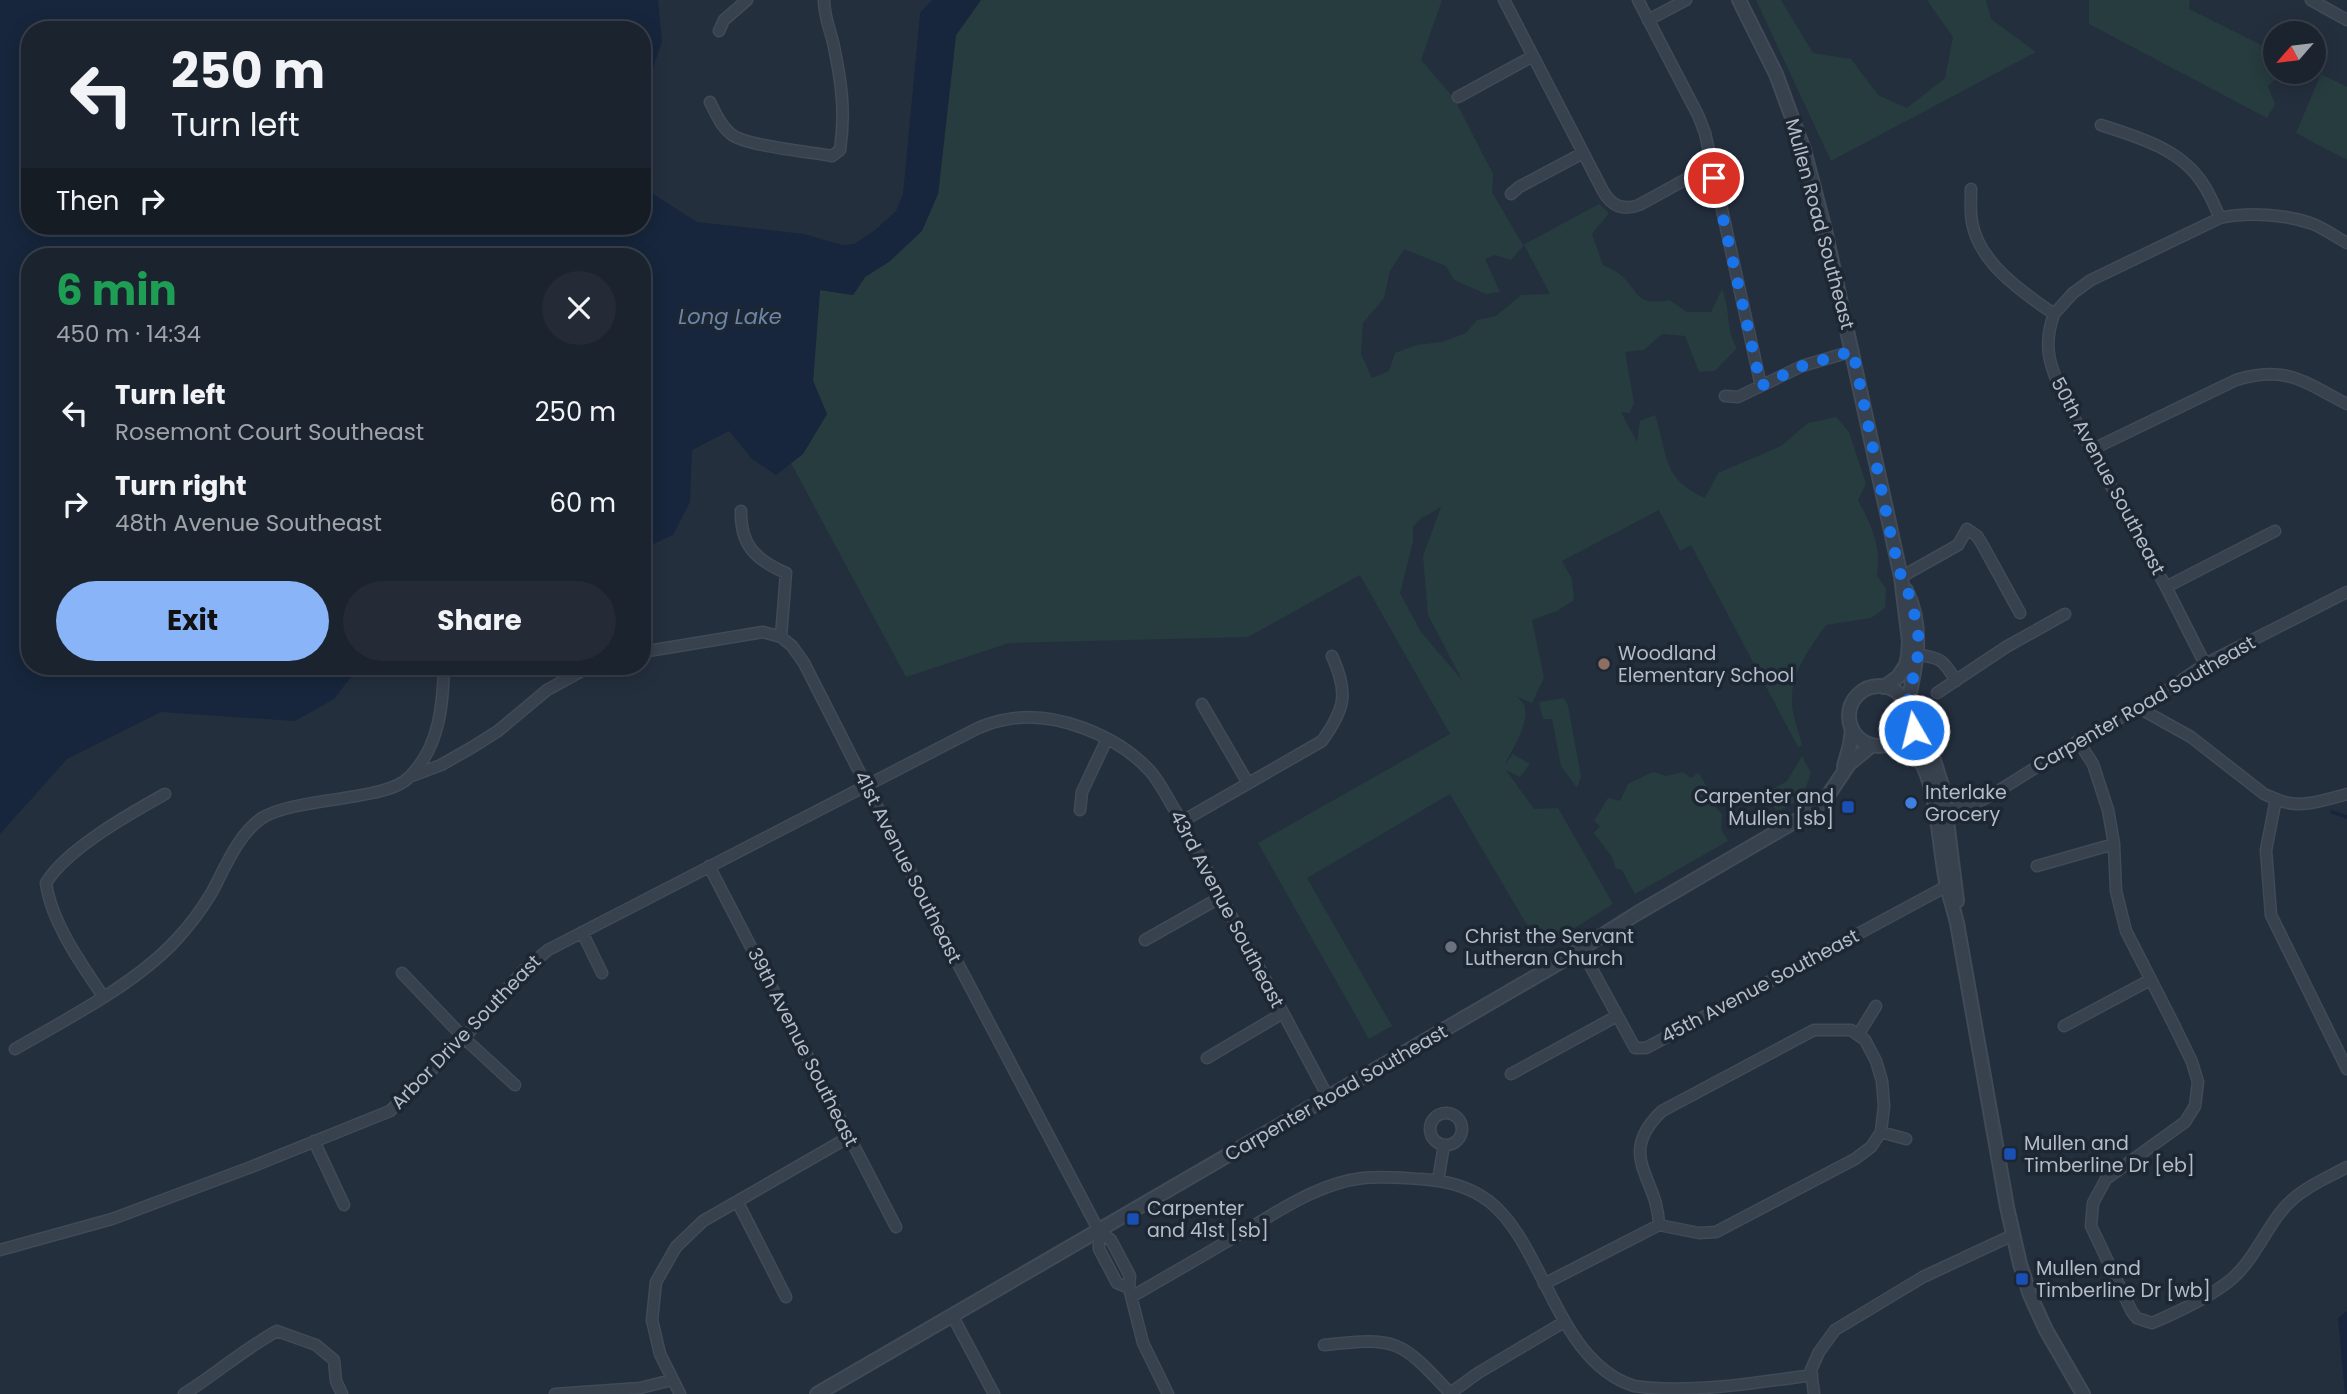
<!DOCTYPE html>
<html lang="en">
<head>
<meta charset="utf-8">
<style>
	:root { --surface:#1b232e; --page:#242b36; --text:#f1f3f6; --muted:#a0a4aa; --line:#39404a; --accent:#8ab4f8 }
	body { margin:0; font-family:Poppins,sans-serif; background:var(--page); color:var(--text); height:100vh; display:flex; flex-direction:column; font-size:26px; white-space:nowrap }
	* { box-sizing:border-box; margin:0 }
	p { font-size:23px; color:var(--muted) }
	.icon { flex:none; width:38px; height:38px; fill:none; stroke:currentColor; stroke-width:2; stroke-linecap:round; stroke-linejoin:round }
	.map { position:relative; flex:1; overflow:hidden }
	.side { position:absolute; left:21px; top:248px; width:630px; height:427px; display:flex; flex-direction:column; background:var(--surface); border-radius:28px; box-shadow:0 4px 18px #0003,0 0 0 2px var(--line) }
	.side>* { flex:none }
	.banner { position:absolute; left:21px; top:21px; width:630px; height:214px; border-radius:28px; box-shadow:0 4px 18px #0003,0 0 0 2px var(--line); background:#1b232e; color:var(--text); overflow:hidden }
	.needle { width:46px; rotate:242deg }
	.buttons { position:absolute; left:2263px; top:21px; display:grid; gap:14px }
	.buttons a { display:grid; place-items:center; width:63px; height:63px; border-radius:50%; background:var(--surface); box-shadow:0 4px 18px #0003,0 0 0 2px var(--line); font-size:35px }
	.pin { position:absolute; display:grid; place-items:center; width:60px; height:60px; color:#fff; margin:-30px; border:4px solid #fff; border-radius:50%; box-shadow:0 2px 7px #0007 }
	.me { position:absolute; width:77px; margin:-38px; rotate:352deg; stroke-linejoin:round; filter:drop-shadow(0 0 5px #0008) }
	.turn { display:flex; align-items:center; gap:24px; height:147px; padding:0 35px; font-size:32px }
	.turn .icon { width:91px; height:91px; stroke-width:2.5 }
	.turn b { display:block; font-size:49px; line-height:60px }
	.then { display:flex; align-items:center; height:66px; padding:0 35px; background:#0003; gap:14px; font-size:26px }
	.round { display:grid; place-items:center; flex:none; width:74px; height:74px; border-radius:37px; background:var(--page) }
	.headline { display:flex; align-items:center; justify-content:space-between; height:119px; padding:0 35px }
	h1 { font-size:42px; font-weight:700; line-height:52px; color:#1e9e55 }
	.action { display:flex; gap:14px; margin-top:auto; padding:14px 35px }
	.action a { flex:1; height:80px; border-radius:42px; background:var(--accent); color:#111; font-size:28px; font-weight:700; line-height:80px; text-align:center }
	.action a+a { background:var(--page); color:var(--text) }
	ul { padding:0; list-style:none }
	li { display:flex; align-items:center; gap:21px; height:91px; padding:0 35px }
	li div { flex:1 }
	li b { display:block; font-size:26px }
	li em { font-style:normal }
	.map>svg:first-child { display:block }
	.green { fill:#263c3f; fill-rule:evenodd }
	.water { fill:#17263c }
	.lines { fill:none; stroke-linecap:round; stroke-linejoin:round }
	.stream { stroke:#17263c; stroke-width:3.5 }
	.minor-casing { stroke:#414a57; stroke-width:13 }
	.tertiary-casing { stroke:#414a57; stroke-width:16 }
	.minor { stroke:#38414e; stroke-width:10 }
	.tertiary { stroke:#38414e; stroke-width:12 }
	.route { stroke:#1a73e8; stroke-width:12; stroke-dasharray:0 21.6 }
	.education-dot { fill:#8d6e63; stroke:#1d2633; stroke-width:2.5 }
	.shop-dot { fill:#3f7fe0; stroke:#1d2633; stroke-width:2.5 }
	.transit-dot { fill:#1a4fb4; stroke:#1d2633; stroke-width:2.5 }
	.worship-dot { fill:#6b7280; stroke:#1d2633; stroke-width:2.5 }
	.labels { text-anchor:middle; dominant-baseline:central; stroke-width:7; stroke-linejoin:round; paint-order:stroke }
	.street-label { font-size:19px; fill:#b4bcc9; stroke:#1d2633 }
	.poi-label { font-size:19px; fill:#b4bcc9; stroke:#1d2633; text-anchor:start }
	.water-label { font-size:21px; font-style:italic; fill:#6d86a8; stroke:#1d2633 }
</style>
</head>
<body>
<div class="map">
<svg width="2347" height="1394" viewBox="0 0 2347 1394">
	<rect width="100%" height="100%" fill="#242f3e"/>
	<!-- green -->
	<path class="green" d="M981,0h461l-21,60 33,38 39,76 -1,18 31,53 76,-41 10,9 -17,21 11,31c5,3 11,5 15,8 22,16 14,34 51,27l18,12h24l11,-23c9,20 3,40 15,59l-22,23 -16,1 -14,-36 -23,-2 -18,16 -19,2 9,51 -4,10 -9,-1 16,30 3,-21 15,-6c13,40 7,64 50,83l13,-25 63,-27 27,-23 28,-6 13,15 17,52 -8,16c13,24 24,48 19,75l9,14 -1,19 -14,10 -45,7c-16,23 -35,47 -34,76 0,14 7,31 10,44l-4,2 -107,-202 -11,6 -21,-41 -97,51 10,18 2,21 -17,11 -25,9 12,58 -12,25 -16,-7c3,3 6,5 8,9 7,14 -12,46 -19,59l8,-10 17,10 -10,13 -14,-7 28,39 24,-1 55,96 -72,45 -91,-155 -143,84 85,148 -23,13 -111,-196 192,-109 -90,-159 -112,62 -239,6 -103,34 -115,-214 12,-10 24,-39 -14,-33 7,-91 33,5 12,-18 25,-16 48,-67 18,-159zM1524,245l26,49 -29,1 -25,21 -19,4 -11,13 -24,9 -26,3 -21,8 -6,18 -17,7 -11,-24 2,-31 21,-25 6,-27 14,-22 42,17 8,14 32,14 14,-2 -15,-33 10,-4 16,5zM1441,507l-18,49 5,59 34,65 -41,-48 -21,-39 13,-51v-15l7,-8z
		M1756,0h25l32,53 38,6 27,36 29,13 38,-30 8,-41 -26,-37h59l5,19 45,33 -205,109z
		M2089,0h101l-1,9 86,43v20h8l-15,14 7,18 -8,14 -178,-94z
		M2321,74l26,13v73l-51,-27z
		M1564,698l4,8 13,70 -4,12 -16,-22 -9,-47h-9l-4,-17z
		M1802,756l9,17 -9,25 -23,13c-8,-3 -10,-12 -9,-20l17,-10z
		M1653,772l13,4 17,-4 8,6 7,-5c13,15 8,26 24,41l-1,15 7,12 -93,53 -13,-24 -6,-1 -4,-12 -18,-24 6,-7 -6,-5 14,-23 12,3 8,-17z"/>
	<!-- water -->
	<path class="water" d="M0,0h658l4,42 -20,57v-69h-612v196h612v-39l55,35 107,12 38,11 12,-1 21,-14 21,-19 7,-17 17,-181 12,-13h49l-25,35 -18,159 -16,37 -32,30 -25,16 -12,18 -33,-5 -7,91 14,33 -24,40 -27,21 -24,-16 -23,-28 -37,19 -2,52 -17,33 -31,14v-292h-612v410h324v6l-20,26 -39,22 -134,-9 -94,47 -67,75z
		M2347,1311v83h-2l-7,-76z"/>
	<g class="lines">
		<!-- stream -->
		<path class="stream" d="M2332,812l15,5"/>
		<!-- minor casing -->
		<g class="minor-casing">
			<path id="minor" d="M1504,0l99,191c8,15 20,20 36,14l73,-40
				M1638,0l60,115 7,18 56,253
				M2311,0l36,20
				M1648,20l38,-20
				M719,31l5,-11 23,-20
				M1458,97l75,-41
				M710,102c6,12 11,24 21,32 14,12 80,18 101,22l8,-6c6,-39 1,-70 -7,-108 -4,-15 -9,-27 -9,-42
				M2101,125c37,12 80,24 102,59 7,10 12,23 17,34
				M1971,189c0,10 -1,23 1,33 7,41 50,70 82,92 -13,36 -2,56 12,89l100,184 39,77
				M1511,194l8,-7 64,-34
				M2054,314l19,-21 18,-13 129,-62c28,-6 66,-4 93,6 12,5 23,13 34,19
				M1725,396l13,1 64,-31 51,-15
				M2091,450l145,-70c51,-15 66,1 111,24
				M741,511c-1,34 15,49 45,62l-5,64 11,9 12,17 133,261 162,307 12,9 19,36 -1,12 14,55 25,51
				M1901,577l57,-32 9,-16 10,7 5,8 38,69
				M2166,587l109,-56
				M642,652l121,-20 18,5
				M1918,655c23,2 26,6 38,26
				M1937,693l69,-46 59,-33
				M1202,704l46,79
				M2139,708l52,29 73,57 12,5 -10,51 5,65 76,154
				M2078,741l15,23 15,46 6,34 2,47 10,40 47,92 19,39 6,20 -3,24 -10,16 -79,57 -13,24 -2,23 41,86 5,6 15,5c26,-11 54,-24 76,-41 25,-19 36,-51 56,-74 16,-19 41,-29 63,-41
				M412,774c27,-28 31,-69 32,-107
				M1943,789l17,9 19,3
				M2276,799c23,11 48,1 71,-5
				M1941,806l5,5 34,-10 15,-8 83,-52 73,-40 54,-37 142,-72
				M1080,810l2,-18 25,-53
				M1181,822l141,-81c23,-32 27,-48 10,-85
				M709,866l187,361
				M2037,866l77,-22
				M582,932l20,41
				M1145,940l76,-43
				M1581,949l54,99h11l301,-162
				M402,973l62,65 51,47
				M103,996c-22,-32 -52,-75 -57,-113 20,-34 85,-70 119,-89
				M2064,1026l86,-46
				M1858,1035l18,-29
				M15,1049c53,-31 121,-65 162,-110 13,-14 25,-30 35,-47 13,-24 26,-58 50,-74 33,-21 127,-17 147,-41l32,-12 30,-17 27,-17 49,-41 42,-23
				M1207,1058l76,-45
				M1511,1074l106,-58
				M1430 1129a16 16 0 1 1 32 0a16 16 0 1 1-32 0Z
				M1881,1132l25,7
				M314,1141l30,64
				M1438,1181l6,-36
				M738,1203l48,94
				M1099,1231v18l18,34 12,5
				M0,1250l112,-31 139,-52 139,-56 74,-73 59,-67 25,-21 430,-222c8,-3 17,-7 26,-8 49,-11 113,15 146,51 10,11 18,28 26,41l152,285
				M1544,1284l115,-59 40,8 17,-1 139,-73 16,-12 10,-15 3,-26 -2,-25 -6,-20 -11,-21 -14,-10h-37l-152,81c-47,45 -4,66 -3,114
				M1133,1296c36,-21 73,-42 110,-64 36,-21 76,-49 120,-54 18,-2 39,0 58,1 26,2 48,7 69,23 27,22 42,58 58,88 19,38 42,82 86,96 54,8 122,-3 178,-11
				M952,1315l42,79
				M1324,1345c73,-8 76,-6 126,48
				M184,1394c32,-20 60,-45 93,-63l39,14 18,15 2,21 6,13
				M555,1394l85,-6 32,-8
				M680,1394l-20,-40 -8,-34 4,-38 20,-35 27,-26 146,-84
				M1449,1394l29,-21 86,-51
				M1814,1394l-3,-24 8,-18 16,-22 88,-53 90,-42"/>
		</g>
		<!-- tertiary casing -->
		<g class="tertiary-casing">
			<path id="tertiary" d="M1739,0l37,74 28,76 21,80 76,347 8,64 -1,15 -2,9 -8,12 -14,10
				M1906,590c19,38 10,77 1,116
				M1849 716a30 30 0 1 1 60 0a30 30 0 1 1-60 0Z
				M1908,720l26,40 9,29 14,112
				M1886,745c12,0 21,1 30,10 22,24 23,98 31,131 3,12 7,25 10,37l50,284 13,57 10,31 16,35 37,64
				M1844,766l6,-21 2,-16
				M817,1394l740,-430 79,-50 175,-102 16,-15 22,-33 23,-19"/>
		</g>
		<!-- minor -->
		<use href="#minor" class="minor"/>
		<!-- tertiary -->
		<use href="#tertiary" class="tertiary"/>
	</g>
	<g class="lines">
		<!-- route -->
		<path class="route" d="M1714,178l47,208 41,-20 51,-15 39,190 10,39 10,21 7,39 -1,15 -11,51 1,14 6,10"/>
	</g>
	<!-- markers -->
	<circle class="education-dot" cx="1604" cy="664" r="7"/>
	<circle class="shop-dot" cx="1911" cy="803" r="7"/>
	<g class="transit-dot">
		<rect x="1841" y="800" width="14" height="14" rx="3.5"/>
		<rect x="2003" y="1147" width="14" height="14" rx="3.5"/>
		<rect x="1126" y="1212" width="14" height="14" rx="3.5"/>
		<rect x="2015" y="1272" width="14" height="14" rx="3.5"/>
	</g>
	<circle class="worship-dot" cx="1451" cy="947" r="7"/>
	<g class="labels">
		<!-- street labels -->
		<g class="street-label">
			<text transform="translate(1820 224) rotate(75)">Mullen Road Southeast</text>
			<text transform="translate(2108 476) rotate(62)">50th Avenue Southeast</text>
			<text transform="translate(2144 704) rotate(-30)">Carpenter Road Southeast</text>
			<text transform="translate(908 867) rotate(63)">41st Avenue Southeast</text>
			<text transform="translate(1227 909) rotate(62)">43rd Avenue Southeast</text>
			<text transform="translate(1760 986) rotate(-28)">45th Avenue Southeast</text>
			<text transform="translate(466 1032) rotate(-46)">Arbor Drive Southeast</text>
			<text transform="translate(803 1047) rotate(63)">39th Avenue Southeast</text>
			<text transform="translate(1336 1093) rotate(-30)">Carpenter Road Southeast</text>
		</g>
		<!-- poi labels -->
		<g class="poi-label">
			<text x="1618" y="653">Woodland<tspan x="1618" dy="22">Elementary School</tspan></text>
			<text x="1925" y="792">Interlake<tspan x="1925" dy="22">Grocery</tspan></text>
			<text x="1834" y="796" text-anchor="end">Carpenter and<tspan x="1834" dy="22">Mullen [sb]</tspan></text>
			<text x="1465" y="936">Christ the Servant<tspan x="1465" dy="22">Lutheran Church</tspan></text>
			<text x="2024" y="1143">Mullen and<tspan x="2024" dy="22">Timberline Dr [eb]</tspan></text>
			<text x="1147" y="1208">Carpenter<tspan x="1147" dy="22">and 41st [sb]</tspan></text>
			<text x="2036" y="1268">Mullen and<tspan x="2036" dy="22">Timberline Dr [wb]</tspan></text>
		</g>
		<!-- water labels -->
		<g class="water-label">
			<text x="730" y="316">Long Lake</text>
		</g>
	</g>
</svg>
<div class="buttons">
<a><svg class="needle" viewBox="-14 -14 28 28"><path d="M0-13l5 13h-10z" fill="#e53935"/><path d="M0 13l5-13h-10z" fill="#a0a4aa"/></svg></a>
</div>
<div class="pin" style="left:1714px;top:178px;background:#d93025"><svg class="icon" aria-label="arrive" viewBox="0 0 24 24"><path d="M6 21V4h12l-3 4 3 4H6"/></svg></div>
<svg class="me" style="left:1914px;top:730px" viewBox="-20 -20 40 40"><circle r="17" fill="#1a73e8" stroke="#fff" stroke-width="3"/><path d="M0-11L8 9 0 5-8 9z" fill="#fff"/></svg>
<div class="banner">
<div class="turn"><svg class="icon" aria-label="left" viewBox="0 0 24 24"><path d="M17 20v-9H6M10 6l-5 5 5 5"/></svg><div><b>250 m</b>Turn left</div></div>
<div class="then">Then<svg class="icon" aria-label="right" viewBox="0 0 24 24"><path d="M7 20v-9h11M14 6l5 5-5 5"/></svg></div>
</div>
<section class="side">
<div class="headline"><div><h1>6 min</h1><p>450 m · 14:34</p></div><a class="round"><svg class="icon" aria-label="close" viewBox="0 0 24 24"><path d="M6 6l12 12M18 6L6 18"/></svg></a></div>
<ul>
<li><svg class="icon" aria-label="left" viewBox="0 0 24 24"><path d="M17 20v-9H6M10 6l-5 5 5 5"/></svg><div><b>Turn left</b><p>Rosemont Court Southeast</p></div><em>250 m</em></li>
<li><svg class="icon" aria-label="right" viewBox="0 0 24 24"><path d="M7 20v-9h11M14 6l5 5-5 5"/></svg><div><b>Turn right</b><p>48th Avenue Southeast</p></div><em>60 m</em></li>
</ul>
<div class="action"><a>Exit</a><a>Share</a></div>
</section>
</div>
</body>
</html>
